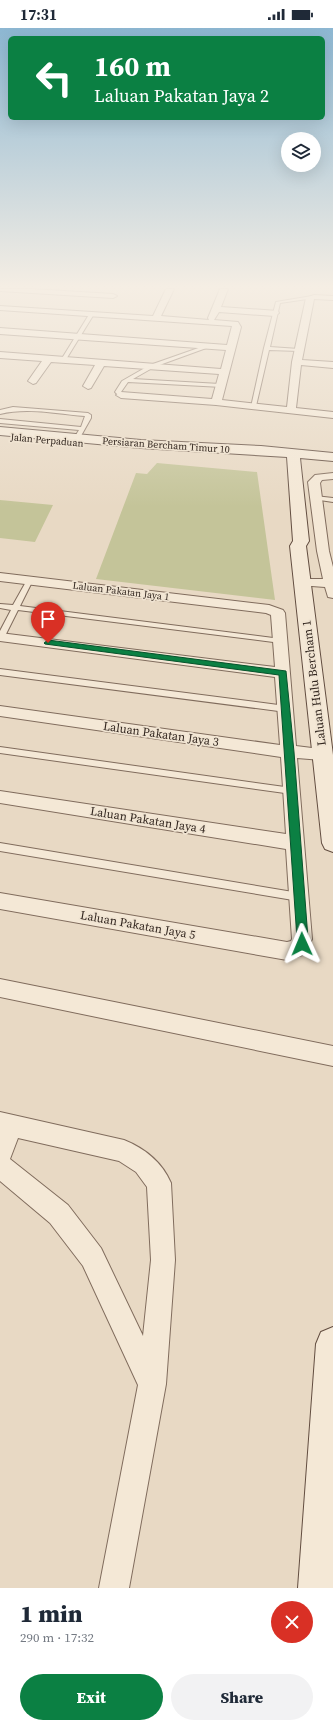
<!DOCTYPE html>
<html lang="en">
<head>
<meta charset="utf-8">
<style>
	:root { --surface:#fff; --page:#f2f2f3; --text:#1f2937; --muted:#747a83; --accent:#0b8043 }
	body { margin:0; font-family:"Source Serif 4",serif; background:var(--page); color:var(--text); height:100vh; display:flex; flex-direction:column; font-size:15px; white-space:nowrap }
	* { box-sizing:border-box; margin:0 }
	p { font-size:13px; color:var(--muted) }
	.icon { flex:none; width:22px; height:22px; fill:none; stroke:currentColor; stroke-width:2; stroke-linecap:round; stroke-linejoin:round }
	.map { position:relative; height:1560px; overflow:hidden }
	.panel { display:flex; flex-direction:column; background:var(--surface); flex:1 }
	.panel>* { flex:none }
	.banner { position:absolute; left:8px; top:8px; width:317px; height:84px; border-radius:6px; box-shadow:0 4px 16px #0002; background:#0b8043; color:#fff; overflow:hidden }
	.buttons { position:absolute; left:281px; top:104px; display:grid; gap:8px }
	.buttons a { display:grid; place-items:center; width:40px; height:40px; border-radius:50%; background:var(--surface); box-shadow:0 4px 16px #0002; font-size:20px }
	.pin { position:absolute; display:grid; place-items:center; width:34px; height:34px; color:#fff; margin:-41px -17px; border-radius:50% 50% 50% 0; rotate:-45deg; box-shadow:0 0 4px #0007 }
	.pin .icon { rotate:45deg }
	.me { position:absolute; width:44px; margin:-22px; rotate:359deg; stroke-linejoin:round; filter:drop-shadow(0 0 3px #0008) }
	.turn { display:flex; align-items:center; gap:14px; height:84px; padding:0 20px; font-size:18px }
	.turn .icon { width:52px; height:52px; stroke-width:2.5 }
	.turn b { display:block; font-size:28px; line-height:34px }
	.round { display:grid; place-items:center; flex:none; width:42px; height:42px; border-radius:21px; background:var(--page) }
	.headline { display:flex; align-items:center; justify-content:space-between; height:68px; padding:0 20px }
	h1 { font-size:24px; font-weight:800; line-height:30px }
	.action { display:flex; gap:8px; margin-top:auto; padding:8px 20px }
	.action a { flex:1; height:46px; border-radius:24px; background:var(--accent); color:#fff; font-size:16px; font-weight:800; line-height:46px; text-align:center }
	.action a+a { background:var(--page); color:var(--text) }
	.status { display:flex; justify-content:space-between; align-items:center; height:28px; padding:0 20px; background:var(--surface); direction:ltr }
	.status svg { height:11px; fill:currentColor }
	.map>svg:first-child { display:block }
	.green { fill:#c4c499 }
	.lines { fill:none; stroke-linecap:round; stroke-linejoin:round }
	.lane-casing { stroke:#806c5d; stroke-width:2 }
	.street-casing { stroke:#806c5d; stroke-width:2 }
	.secondary-casing { stroke:#624d40; stroke-width:2 }
	.lane { fill:#f4e8d6; fill-rule:evenodd }
	.street { fill:#f4e8d6; fill-rule:evenodd }
	.secondary { fill:#f4e8d6; fill-rule:evenodd }
	.route { fill:#0b8043; stroke:#07532c }
	.labels { text-anchor:middle; dominant-baseline:central; stroke-width:3.5; stroke-linejoin:round; paint-order:stroke }
	.far-street-label { font-size:10px; fill:#32261f; stroke:#f0e4d2 }
	.street-label { font-size:12px; fill:#32261f; stroke:#f0e4d2 }
</style>
</head>
<body>
<div class="status"><b>17:31</b><svg viewBox="0 0 49 12"><path d="M0 12V9h3v3zM5 12V6h3v6zM10 12V3h3v9zM15 12V0h3v12zM26 1h20v11H26zM47 4h2v5h-2z"/></svg></div>
<div class="map">
<svg width="333" height="1560" viewBox="0 0 333 1560">
	<rect width="100%" height="100%" fill="#e8d9c4"/>
	<!-- green -->
	<path class="green" d="M157,435l100,9 18,128 -179,-21 40,-106 11,1z
		M0,472l53,5 -18,37 -35,-4z"/>
	<g class="lines">
		<!-- lane casing -->
		<g class="lane-casing">
			<path id="lane" d="M312,268l2,2 -34,5 -10,44 29,2 2,1 -2,1 -30,-1 -13,56 -5,1 13,-59 12,-46z
				M90,285l4,1 -29,47h-4v-1z
				M207,317l2,1v1l-55,20 -21,12 87,5 3,2 -1,1 -94,-5 -7,10 3,3 -1,1h-4l-4,-4 7,-11 28,-16z
				M13,379l75,6 3,2v3l-14,25 -3,2 -3,-2 8,-13 -79,-7v-4l81,8 4,-11c-28,-2 -57,-9 -85,-2v-4z
				M315,468l18,2v4l-20,-3v-2z
				M30,550l3,2 -13,26 261,33 4,2 -4,2 -263,-33 -14,28 -4,2v-9l11,-21 -11,-2v-4l13,1 14,-25z
				M0,641l286,37 4,3 -4,3 -286,-37z
				M0,719l292,41 4,3 -4,3 -292,-41z
				M0,815l299,50 3,1 2,3 -2,3 -3,1 -299,-50z"/>
		</g>
		<!-- street casing -->
		<g class="street-casing">
			<path id="street" d="M0,261h31l82,5 4,2 -4,2 -113,-7z
				M166,261h8l-13,27 48,4 -1,-2 12,-29h8l-7,18 57,4 1,2 -4,3 -56,-4 -5,8 24,2 3,5 -19,73 65,7 5,-45 14,-64 8,-3 19,1v4l-19,-1 -12,61 31,2v6l-32,-3 -5,43 37,4v6l-117,-13 -95,-7 -5,-3 5,-3 91,7 7,-25 -115,-8 -13,22 -3,1 -5,-3 12,-21 -44,-3 -15,21 -3,1 -5,-3 14,-20 -42,-3v-6l221,17 5,-19 -226,-16v-6l227,17 5,-19 -232,-16v-4l153,10z
				M333,445v6l-11,1 -2,3 9,68 4,16v31l-5,-1 -3,-10 -27,-2 -2,-3 2,-3h25l-6,-28 -9,-69 7,-7z
				M0,545l269,32 14,5 2,3 11,133 32,4 2,4 -2,4 -6,2 -25,-2 15,181 -7,15 -18,6 -287,-51v-16l287,49 4,-1 1,-2 -6,-90 -286,-46v-12l286,43 -5,-77 -281,-41v-10l280,39 -5,-68 -275,-36v-8l275,34 -4,-52 -5,-2 -266,-32z
				M0,951l333,67v20l-333,-69z
				M0,1084l124,28c20,8 38,22 47,43l4,77 -9,124 -37,204h-30l39,-203 -55,-119 -33,-43 -50,-42zM18,1110l101,23 17,11 11,15 4,73 -8,76 -42,-88 -33,-43 -58,-46z"/>
		</g>
		<!-- secondary casing -->
		<g class="secondary-casing">
			<path id="secondary" d="M0,399l141,13 120,6 72,7v8l-33,-3 9,83 -3,5 27,209v97l-8,-3 -3,-6 -32,-297 3,-5 -6,-84 -146,-9 -141,-13z
				M333,1299v261h-35l18,-244 5,-12z"/>
		</g>
		<!-- lane -->
		<use href="#lane" class="lane"/>
		<!-- street -->
		<use href="#street" class="street"/>
		<!-- secondary -->
		<use href="#secondary" class="secondary"/>
	</g>
	<!-- sky -->
	<linearGradient id="sky" x2="0" y2="1"><stop stop-color="#8db7d2"/><stop offset="0.54" stop-color="#f5eee4"/><stop offset="1" stop-color="#f5eee4" stop-opacity="0"/></linearGradient>
	<rect width="333" height="479" fill="url(#sky)"/>
	<!-- route -->
	<path class="route" d="M48,612l238,31 8,81 14,187 -3,8 -3,1 -4,-1 -2,-3 1,-5 -18,-264 -234,-31 -1,-1z"/>
	<g class="labels">
		<!-- far-street labels -->
		<g class="far-street-label">
			<text transform="translate(47 412) rotate(5)">Jalan Perpaduan</text>
			<text transform="translate(166 417) rotate(4)">Persiaran Bercham Timur 10</text>
			<text transform="translate(121 563) rotate(7)">Laluan Pakatan Jaya 1</text>
		</g>
		<!-- street labels -->
		<g class="street-label">
			<text transform="translate(314 655) rotate(-97)">Laluan Hulu Bercham 1</text>
			<text transform="translate(161 706) rotate(8)">Laluan Pakatan Jaya 3</text>
			<text transform="translate(148 792) rotate(9)">Laluan Pakatan Jaya 4</text>
			<text transform="translate(138 897) rotate(10)">Laluan Pakatan Jaya 5</text>
		</g>
	</g>
</svg>
<div class="buttons">
<a><svg class="icon" aria-label="layers" viewBox="0 0 24 24"><path d="M12 4l9 5-9 5-9-5zM3 14l9 5 9-5"/></svg></a>
</div>
<div class="pin" style="left:48px;top:615px;background:#d93025"><svg class="icon" aria-label="arrive" viewBox="0 0 24 24"><path d="M6 21V4h12l-3 4 3 4H6"/></svg></div>
<svg class="me" style="left:302px;top:916px" viewBox="-20 -20 40 40"><path d="M0-17L14 15 0 8-14 15z" fill="#0b8043" stroke="#fff" stroke-width="4"/></svg>
<div class="banner">
<div class="turn"><svg class="icon" aria-label="left" viewBox="0 0 24 24"><path d="M17 20v-9H6M10 6l-5 5 5 5"/></svg><div><b>160 m</b>Laluan Pakatan Jaya 2</div></div>
</div>
</div>
<section class="panel">
<div class="headline"><div><h1>1 min</h1><p>290 m · 17:32</p></div><a class="round" style="background:#d93025;color:#fff"><svg class="icon" aria-label="close" viewBox="0 0 24 24"><path d="M6 6l12 12M18 6L6 18"/></svg></a></div>
<div class="action"><a>Exit</a><a>Share</a></div>
</section>
</body>
</html>
